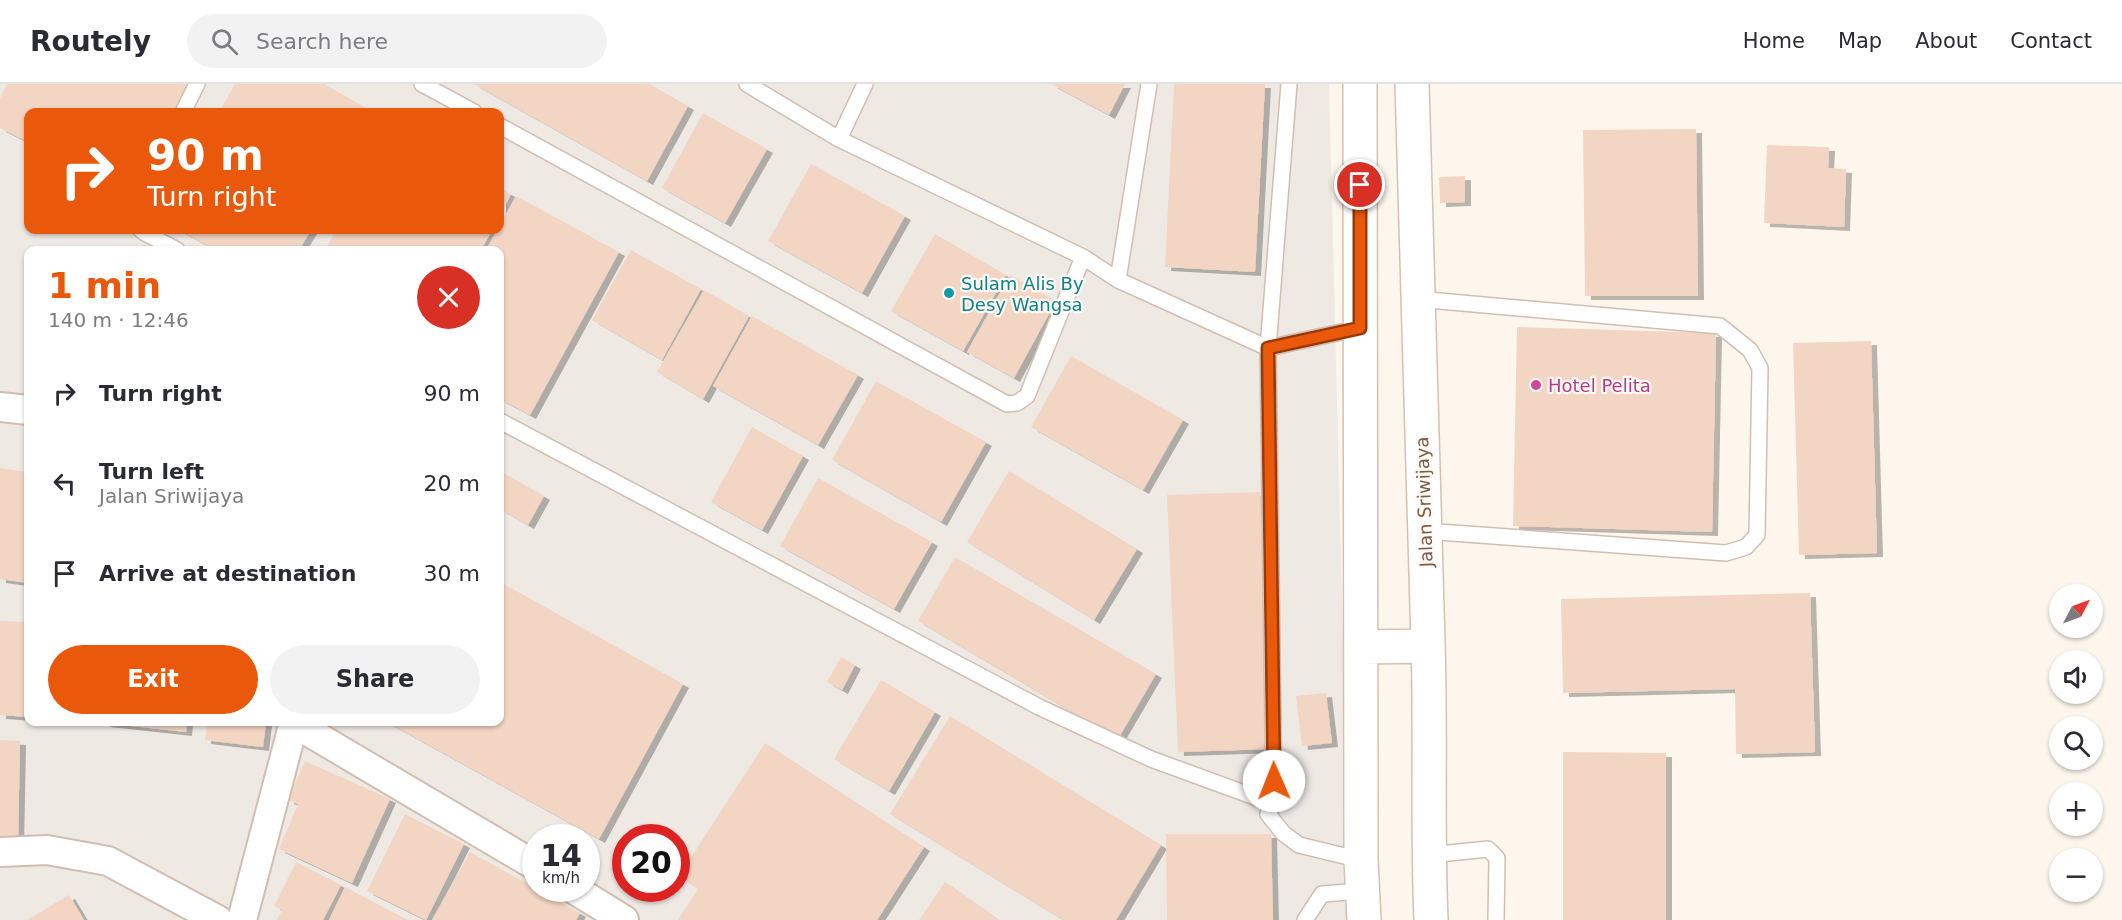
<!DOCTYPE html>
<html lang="en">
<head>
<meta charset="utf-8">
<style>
	:root { --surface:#fff; --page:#f2f2f3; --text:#2b2b33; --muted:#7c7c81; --line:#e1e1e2; --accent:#ea580c }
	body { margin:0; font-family:"DejaVu Sans",sans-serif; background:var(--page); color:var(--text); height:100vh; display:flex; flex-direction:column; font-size:22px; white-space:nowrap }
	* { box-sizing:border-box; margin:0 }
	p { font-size:20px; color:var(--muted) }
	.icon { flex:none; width:33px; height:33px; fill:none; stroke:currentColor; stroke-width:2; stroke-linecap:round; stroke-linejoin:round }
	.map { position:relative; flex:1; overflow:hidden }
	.side { position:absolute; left:24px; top:162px; width:480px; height:480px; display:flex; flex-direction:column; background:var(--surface); border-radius:12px; box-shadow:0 2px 4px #0004 }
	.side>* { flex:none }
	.banner { position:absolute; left:24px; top:24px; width:480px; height:126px; border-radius:12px; box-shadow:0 2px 4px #0004; background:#ea580c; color:#fff; overflow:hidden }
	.needle { width:39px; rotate:49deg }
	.tools { position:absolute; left:2049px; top:500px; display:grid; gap:12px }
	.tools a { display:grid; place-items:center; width:54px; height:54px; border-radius:50%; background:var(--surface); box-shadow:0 2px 4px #0004; font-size:30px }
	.speed { position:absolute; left:522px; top:740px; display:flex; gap:12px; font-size:30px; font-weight:700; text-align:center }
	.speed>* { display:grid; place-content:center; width:78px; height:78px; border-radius:50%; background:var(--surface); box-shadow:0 2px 4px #0004; line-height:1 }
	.speed small { font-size:15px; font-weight:400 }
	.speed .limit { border:9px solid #d22; background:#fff; color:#111 }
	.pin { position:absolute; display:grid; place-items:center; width:51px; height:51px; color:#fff; margin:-26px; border:3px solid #fff; border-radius:50%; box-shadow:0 2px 6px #0007 }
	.me { position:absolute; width:66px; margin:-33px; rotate:359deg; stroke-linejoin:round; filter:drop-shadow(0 0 4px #0008) }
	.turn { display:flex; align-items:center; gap:21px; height:126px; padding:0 24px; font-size:27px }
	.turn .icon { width:78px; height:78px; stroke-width:2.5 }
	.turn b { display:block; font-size:42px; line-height:51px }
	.round { display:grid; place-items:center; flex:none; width:63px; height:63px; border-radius:32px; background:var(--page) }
	.summary { display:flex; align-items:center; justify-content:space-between; height:102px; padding:0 24px }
	h1 { font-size:36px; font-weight:800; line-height:45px; color:var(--accent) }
	.primary-button { display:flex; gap:12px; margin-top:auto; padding:12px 24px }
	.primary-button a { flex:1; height:69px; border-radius:36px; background:var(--accent); color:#fff; font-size:24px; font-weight:800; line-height:69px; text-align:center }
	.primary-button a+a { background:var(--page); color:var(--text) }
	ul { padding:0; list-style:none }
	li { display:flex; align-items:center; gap:18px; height:90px; padding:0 24px }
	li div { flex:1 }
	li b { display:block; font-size:22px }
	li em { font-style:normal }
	header { display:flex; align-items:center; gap:36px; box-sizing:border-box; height:84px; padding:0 30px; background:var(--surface); border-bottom:2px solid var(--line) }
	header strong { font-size:28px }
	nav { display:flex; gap:33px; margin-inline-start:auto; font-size:21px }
	.search { width:420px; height:54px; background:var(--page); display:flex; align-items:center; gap:15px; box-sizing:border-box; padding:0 21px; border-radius:33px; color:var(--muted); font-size:22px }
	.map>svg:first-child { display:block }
	.industrial { fill:#efe9e4; fill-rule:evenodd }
	.building { fill:#f3d5c3; filter:url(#shadow) }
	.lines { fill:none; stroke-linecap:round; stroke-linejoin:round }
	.lane-casing { stroke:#d1beb0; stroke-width:18 }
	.street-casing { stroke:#d1beb0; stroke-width:32 }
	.secondary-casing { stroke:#d6c0b0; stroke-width:36 }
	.lane { stroke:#fff; stroke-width:15 }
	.street { stroke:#fff; stroke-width:28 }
	.secondary { stroke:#fff; stroke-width:33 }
	.route-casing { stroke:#983908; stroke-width:15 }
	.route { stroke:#ea580c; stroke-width:10 }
	.culture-dot { fill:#0f9aa8; stroke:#fffaf3; stroke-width:2 }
	.hotel-dot { fill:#d1479c; stroke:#fffaf3; stroke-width:2 }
	.labels { text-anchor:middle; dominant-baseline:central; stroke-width:4.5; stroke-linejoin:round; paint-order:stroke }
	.culture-label { font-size:18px; fill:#0d838f; stroke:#fffaf3; text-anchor:start }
	.hotel-label { font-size:18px; fill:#b23c85; stroke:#fffaf3; text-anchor:start }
	.street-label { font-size:18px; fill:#7a5c4d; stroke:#fffaf3 }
</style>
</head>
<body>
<header>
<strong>Routely</strong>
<div class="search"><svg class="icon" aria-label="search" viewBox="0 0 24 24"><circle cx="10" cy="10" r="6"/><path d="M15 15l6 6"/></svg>Search here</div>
<nav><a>Home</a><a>Map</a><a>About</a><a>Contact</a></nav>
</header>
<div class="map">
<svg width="2122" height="836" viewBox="0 0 2122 836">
	<defs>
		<filter id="shadow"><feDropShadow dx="6" dy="4" stdDeviation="0" flood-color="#0004"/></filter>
	</defs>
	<rect width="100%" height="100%" fill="#fdf6ec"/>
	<!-- industrial -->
	<path class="industrial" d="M0,0h1329l21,836h-1350zM28,28h472v118h-472zM28,166h472v472h-472zM536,753h50v51h-50zM626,753h50v51h-50z"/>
	<!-- building -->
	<path class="building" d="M7,0h182l-14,28h-147v30l-28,-14v-30z
		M235,0h89l49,28h-154z
		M474,0h175l39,22 -41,75z
		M1051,0h74l-16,31z
		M1174,0h91l-10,188 -90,-5z
		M703,29l64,36 -42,74 -63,-35z
		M1696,45l2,167h-113l-2,-166z
		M1767,61l62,2 -1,21 18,1 -2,58 -80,-4z
		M811,80l94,52 -43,77 -94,-52z
		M1465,92v26l-25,1 -1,-26z
		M500,104l11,6 -11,22z
		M516,112l103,56 -89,163 -30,-16v-149h-14l11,-20h3v-5z
		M179,146h132l-12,20h-83z
		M336,146h156l-11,20h-156z
		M935,150l71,41 -43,76 -72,-40z
		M631,166l70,39 -39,71 -70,-40z
		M1010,191l46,26 -42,77 -47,-26z
		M704,206l45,26 -46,83 -46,-27z
		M752,232l106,59 -40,70 -105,-59z
		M1517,243l199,6 -4,199 -199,-6z
		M1871,257l6,212 -78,2 -6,-212z
		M1071,272l112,64 -40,70 -112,-63z
		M876,297l110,61 -45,80 -109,-62z
		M752,343l51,29 -41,74 -51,-28z
		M0,384l28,4v111l-28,-4z
		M500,387l44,25 -16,29 -28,-16z
		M1009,387l128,78 -43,71 -127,-78z
		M818,394l114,64 -38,67 -114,-63z
		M1260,408l11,257 -93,3 -11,-257z
		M955,473l201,117 -38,65 -200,-118z
		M500,498l183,102 -84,155 -212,-117h113z
		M1810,509l5,159 -79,2 -1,-65 -172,4 -2,-94z
		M0,537l28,1v95l-28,-2z
		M841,573l14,8 -13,25 -15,-8z
		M881,596l54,32 -46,79 -55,-32z
		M1326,609l6,50 -30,3 -6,-50z
		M950,632l211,129 -45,75h-53l-173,-106z
		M105,638h82l-1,10 -82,-9z
		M207,638h59l-3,25 -58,-7z
		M0,656l20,1 -2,102h-18z
		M765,659l159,104 -47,73h-199l20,-31 -19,-13z
		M1563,668l103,1v167h-103z
		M305,677l85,38 -38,84 -73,-34 19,-45 -10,-4z
		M405,730l59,30 -38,76 -59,-29z
		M1166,750h105l2,86h-106z
		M470,768l110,61 -4,7h-144z
		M296,778l45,23 -18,35h-46l5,-10 -8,-4z
		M945,798l54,38h-80z
		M345,803l40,21 23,12h-79z
		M69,811l15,25h-57z"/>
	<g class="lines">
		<!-- lane casing -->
		<g class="lane-casing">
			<path id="lane" d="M422,0l52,28
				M747,0l92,55 244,118 35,23 150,68 92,-20
				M1289,0l-21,264 6,456 -6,10 15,19 16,12 62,15
				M183,28l14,-28
				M500,42l507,278 10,-1 10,-7 56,-139
				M839,55l26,-55
				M141,146l4,3 32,17
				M1118,196l31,-196
				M1417,215l303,27 30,24 10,18 -3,167 -11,12 -20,6 -301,-22
				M500,337l539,286 112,52 123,45
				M1429,771l59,-6 9,9 -1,62
				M1305,836l17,-26 40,-3"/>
		</g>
		<!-- street casing -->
		<g class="street-casing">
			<path id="street" d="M0,323l28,3
				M294,639l242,143
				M0,768l47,-2 61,11 110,59
				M572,804l52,32
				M242,836l52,-198"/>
		</g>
		<!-- secondary casing -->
		<g class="secondary-casing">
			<path id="secondary" d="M1360,0l1,776 3,60
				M1412,0c4,186 12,373 16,559 3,92 -1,185 3,277
				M1361,563l67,-1"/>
		</g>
		<!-- lane -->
		<use href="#lane" class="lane"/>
		<!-- street -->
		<use href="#street" class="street"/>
		<!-- secondary -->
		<use href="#secondary" class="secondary"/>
	</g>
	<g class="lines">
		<!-- route casing -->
		<g class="route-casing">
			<path id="route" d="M1274,697l-6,-433 92,-20v-143"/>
		</g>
		<!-- route -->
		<use href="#route" class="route"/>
	</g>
	<!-- markers -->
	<circle class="culture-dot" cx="949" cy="209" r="6"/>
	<circle class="hotel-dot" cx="1536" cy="301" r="6"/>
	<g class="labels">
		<!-- culture labels -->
		<g class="culture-label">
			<text x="961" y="199">Sulam Alis By<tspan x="961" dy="21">Desy Wangsa</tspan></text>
		</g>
		<!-- hotel labels -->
		<g class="hotel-label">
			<text x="1548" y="301">Hotel Pelita</text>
		</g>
		<!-- street labels -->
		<g class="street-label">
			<text transform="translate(1424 418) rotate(-92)">Jalan Sriwijaya</text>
		</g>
	</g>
</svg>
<div class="tools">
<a><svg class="needle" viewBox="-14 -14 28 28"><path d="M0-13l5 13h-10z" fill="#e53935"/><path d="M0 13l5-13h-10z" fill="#7c7c81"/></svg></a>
<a><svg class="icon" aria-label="sound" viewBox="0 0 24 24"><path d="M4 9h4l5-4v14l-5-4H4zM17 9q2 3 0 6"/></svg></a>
<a><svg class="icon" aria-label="search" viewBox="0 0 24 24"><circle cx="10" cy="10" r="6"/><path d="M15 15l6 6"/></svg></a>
<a>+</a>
<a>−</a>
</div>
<div class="speed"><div>14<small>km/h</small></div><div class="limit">20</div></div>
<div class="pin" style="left:1360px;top:101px;background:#d93025"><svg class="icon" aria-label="arrive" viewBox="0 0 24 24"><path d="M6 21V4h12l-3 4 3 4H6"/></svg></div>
<svg class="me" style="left:1274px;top:697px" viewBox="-20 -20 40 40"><circle r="19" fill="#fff"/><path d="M0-13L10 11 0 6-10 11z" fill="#ea580c"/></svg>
<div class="banner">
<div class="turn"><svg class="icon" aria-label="right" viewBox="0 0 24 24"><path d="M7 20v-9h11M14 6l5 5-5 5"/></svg><div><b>90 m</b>Turn right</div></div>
</div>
<section class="side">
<div class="summary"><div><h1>1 min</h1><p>140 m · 12:46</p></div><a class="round" style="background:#d93025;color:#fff"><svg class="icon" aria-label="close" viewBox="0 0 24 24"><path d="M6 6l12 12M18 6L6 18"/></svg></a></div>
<ul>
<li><svg class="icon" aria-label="right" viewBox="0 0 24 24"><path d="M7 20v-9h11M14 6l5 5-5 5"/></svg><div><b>Turn right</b></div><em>90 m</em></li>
<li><svg class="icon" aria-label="left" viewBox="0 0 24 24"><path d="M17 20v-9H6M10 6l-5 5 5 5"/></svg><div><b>Turn left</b><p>Jalan Sriwijaya</p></div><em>20 m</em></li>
<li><svg class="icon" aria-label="arrive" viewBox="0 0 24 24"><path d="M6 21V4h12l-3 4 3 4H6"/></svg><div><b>Arrive at destination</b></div><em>30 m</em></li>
</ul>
<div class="primary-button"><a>Exit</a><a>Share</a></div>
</section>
</div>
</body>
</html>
